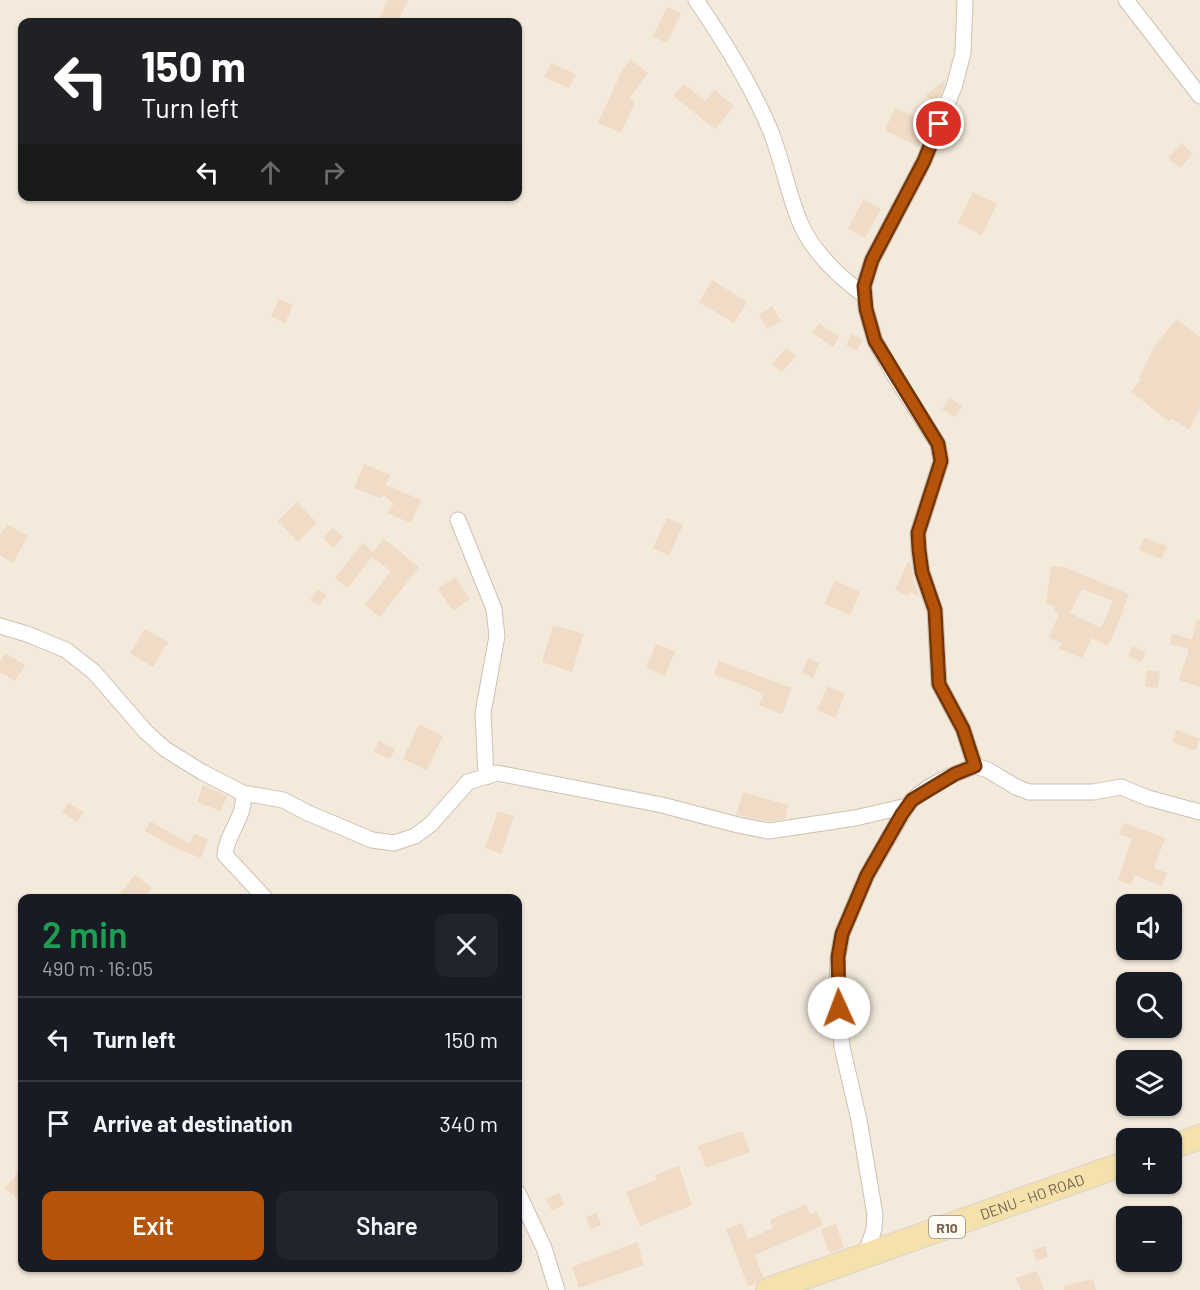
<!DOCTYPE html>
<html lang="en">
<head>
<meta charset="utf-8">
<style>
	:root { --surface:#171b24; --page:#20242c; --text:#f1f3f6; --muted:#9ea1a6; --line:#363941; --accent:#b45309 }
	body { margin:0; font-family:Barlow,sans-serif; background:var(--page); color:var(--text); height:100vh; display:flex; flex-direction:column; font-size:22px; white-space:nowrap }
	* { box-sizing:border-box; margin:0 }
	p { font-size:20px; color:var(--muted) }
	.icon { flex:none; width:33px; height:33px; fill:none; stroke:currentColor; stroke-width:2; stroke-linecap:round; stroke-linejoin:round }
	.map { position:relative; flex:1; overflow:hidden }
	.drawer { position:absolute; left:18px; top:894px; width:504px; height:378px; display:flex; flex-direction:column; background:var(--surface); border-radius:12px; box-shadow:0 2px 4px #0004 }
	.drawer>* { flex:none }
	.banner { position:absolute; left:18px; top:18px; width:504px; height:183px; border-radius:12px; box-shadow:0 2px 4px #0004; background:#202124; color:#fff; overflow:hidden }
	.tools { position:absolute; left:1116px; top:894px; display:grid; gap:12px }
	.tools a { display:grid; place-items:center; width:66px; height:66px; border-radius:12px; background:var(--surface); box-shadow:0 2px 4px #0004; font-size:30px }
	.pin { position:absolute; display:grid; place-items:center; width:51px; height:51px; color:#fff; margin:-26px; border:3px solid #fff; border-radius:50%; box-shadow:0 2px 6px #0007 }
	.me { position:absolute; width:66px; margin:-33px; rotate:358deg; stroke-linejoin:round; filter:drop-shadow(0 0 4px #0008) }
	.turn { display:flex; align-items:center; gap:21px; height:126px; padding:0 24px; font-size:27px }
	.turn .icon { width:78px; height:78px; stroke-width:2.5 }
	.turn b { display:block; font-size:42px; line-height:51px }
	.lanes { display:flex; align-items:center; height:57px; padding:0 24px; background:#0003; justify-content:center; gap:30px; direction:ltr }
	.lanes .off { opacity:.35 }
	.round { display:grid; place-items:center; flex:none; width:63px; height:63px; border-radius:12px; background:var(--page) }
	.head { display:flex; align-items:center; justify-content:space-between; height:102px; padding:0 24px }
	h1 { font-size:36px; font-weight:600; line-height:45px; color:#1e9e55 }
	.primary-button { display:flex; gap:12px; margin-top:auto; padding:12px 24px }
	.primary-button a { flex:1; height:69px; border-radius:12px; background:var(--accent); color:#fff; font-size:24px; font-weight:600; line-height:69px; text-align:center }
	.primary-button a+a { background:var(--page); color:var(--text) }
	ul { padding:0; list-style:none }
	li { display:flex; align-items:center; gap:18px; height:84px; padding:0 24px; border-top:2px solid var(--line) }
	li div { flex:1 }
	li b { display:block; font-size:22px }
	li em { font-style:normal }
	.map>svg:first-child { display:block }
	.residential { fill:#f3eadb; fill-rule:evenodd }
	.building { fill:#efdbc6; fill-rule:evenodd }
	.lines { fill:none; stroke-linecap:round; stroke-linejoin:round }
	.street-casing { stroke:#cdc1b2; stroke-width:17 }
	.primary-casing { stroke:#d9d3ce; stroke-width:26 }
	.street { stroke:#fff; stroke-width:15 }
	.primary { stroke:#f4e1ab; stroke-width:24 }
	.route-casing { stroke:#753606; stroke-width:15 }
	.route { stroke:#b45309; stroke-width:10 }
	.labels { text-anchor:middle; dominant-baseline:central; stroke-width:5; stroke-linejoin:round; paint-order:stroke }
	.shield { fill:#fefbf3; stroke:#9f9081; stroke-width:1.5 }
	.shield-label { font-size:14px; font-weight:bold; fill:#766250 }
	.street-label { font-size:15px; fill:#766250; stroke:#fefbf3 }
</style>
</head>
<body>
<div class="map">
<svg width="1200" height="1290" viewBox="0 0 1200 1290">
	<rect width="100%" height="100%" fill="#fbf7ec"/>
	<!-- residential -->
	<path class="residential" d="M0,0h1200v1290h-1200zM22,22h496v174h-496zM22,898h496v370h-496zM1126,904h46v46h-46zM1126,982h46v46h-46zM1126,1060h46v46h-46zM1126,1138h46v46h-46zM1126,1216h46v46h-46z"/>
	<!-- building -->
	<path class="building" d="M388,0h20l-10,22h-10l-9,-4z
		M667,7l14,6 -14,30 -14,-6z
		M631,59l17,14 -19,26 6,3 -14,31 -23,-10 21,-46 -1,-1z
		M551,63l25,11 -7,14 -25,-11z
		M945,80v4l-9,22 -10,-11z
		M684,84l21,17 10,-11 19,16 -19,23 -42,-33z
		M895,108l34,15 -10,24 -34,-17z
		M1182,143l11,11 -13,14 -12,-10z
		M973,192l24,12 -15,31 -24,-12z
		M864,199l17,10 -16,29 -17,-10z
		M712,280l35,22 -13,21 -35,-21z
		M279,299l14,6 -8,18 -14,-7z
		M772,306l9,15 -14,8 -8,-15z
		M1177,319l23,18v72l-11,20 -18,-10 -2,2 -38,-29 10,-13 -2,-1 16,-33z
		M819,323l20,14 -6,10 -20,-14z
		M852,334l11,6 -6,11 -11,-6z
		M786,348l10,8 -14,16 -10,-8z
		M949,398l13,8 -7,11 -13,-8z
		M364,464l26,11 -4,10 35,15 -10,23 -24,-10 7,-9 -11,-9 -3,3 -26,-10z
		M297,502l20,21 -19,19 -20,-21z
		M667,518l16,7 -14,30 -16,-7z
		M7,524l21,12 -15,27 -13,-8v-20z
		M333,528l10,9 -10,11 -10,-10z
		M1144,538l23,8 -5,13 -23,-9z
		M384,539l35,28 -39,50 -15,-12 26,-34 -19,-14 -24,31 -13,-10 28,-35 10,9z
		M908,562l3,1 3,19 6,15 -10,-5 -2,4 -13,-6z
		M1051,566l13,1 65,27 -6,15 1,1 -16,36 -16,-8 -10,20 -23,-9 3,-6 -13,-5 10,-25 -5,-2 2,-4 -10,-3zM1082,589l31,12 -12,27 -31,-15z
		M455,577l15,22 -17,12 -15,-22z
		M835,581l25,11 -10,23 -26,-11z
		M318,589l9,6 -8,11 -9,-6z
		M1197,620l3,1v66l-21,-7 10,-31 -19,-5 2,-10 20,5z
		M553,625l31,9 -12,38 -30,-10z
		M145,629l23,13 -15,25 -23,-14z
		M656,644l19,8 -10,24 -19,-8z
		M1132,646l14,6 -5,10 -13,-6z
		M5,653l20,12 -10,16 -15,-9v-10z
		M808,658l11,5 -6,15 -11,-5z
		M719,661l73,27 -10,26 -23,-9 5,-11 -50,-20z
		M1147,670l13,2 -2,16 -13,-2z
		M828,686l17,8 -10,24 -18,-8z
		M419,724l24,12 -16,34 -24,-11z
		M1177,730l23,9 -5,12 -23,-9z
		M379,741l16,8 -5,10 -16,-7z
		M203,785l24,11 -6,15 -24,-9z
		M743,792l45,13 -3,14 -16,2 -33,-6z
		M69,803l14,9 -6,10 -15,-10z
		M498,811l16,5 -13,38 -16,-6z
		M150,821l40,23 4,-10 14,5 -7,19 -26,-10 -30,-17z
		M1124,823l41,15 -11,30 13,5 -5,13 -27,-11 -4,10 -13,-5 14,-41 -13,-5z
		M135,875l17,13 -9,10h-27z
		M742,1131l8,21 -44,16 -8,-22z
		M679,1166l13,39 -52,21 -14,-34 30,-12 -1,-5z
		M22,1168v35l-17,-15z
		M559,1193l5,12 -12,6 -6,-12z
		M806,1204l4,11 7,-3 6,13 -68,30 8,22 -7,6 -8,3 -22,-57 16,-6 6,16 25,-11 -3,-8z
		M597,1213l4,12 -11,4 -4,-12z
		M836,1224l8,24 -15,5 -8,-24z
		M637,1242l7,23 -65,23 -7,-21z
		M1045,1246l3,11 -12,4 -3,-11z
		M1037,1271l7,19h-23l-5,-12z
		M1093,1279l3,11h-32v-4z"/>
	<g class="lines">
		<!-- street casing -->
		<g class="street-casing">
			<path id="street" d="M696,0c28,41 56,86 75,132 11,29 17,60 28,88 13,32 39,56 66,76
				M965,0l-2,53 -9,34 -30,74 -52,99 -8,26 2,23 9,32 21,37 42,66 3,17 -23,72 1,18 3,21 13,39 4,73 24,45 12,37
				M1126,0l74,96
				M458,520l36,89 3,27 -14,77 3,64
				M0,626l27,8 39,16 28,22 52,60 19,17 37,23 41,21c4,22 -17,41 -18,62l40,43
				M243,793l40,7 25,13 64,27 22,3 21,-7 16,-12 37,-42 29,-9 165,32 76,20 31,6 86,-13 52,-12
				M518,1193l26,55 13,42
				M865,1256l9,-27 1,-14 -16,-95 -17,-73 -5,-58 1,-32 4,-23 25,-59 40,-69c16,-20 45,-31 68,-40l13,4 28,17 13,5h64l28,-5 27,11 52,14"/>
		</g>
		<!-- primary casing -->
		<g class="primary-casing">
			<g id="primary">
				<path d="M1172,1147l28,-10"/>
				<path id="s1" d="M768,1290l358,-127"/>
			</g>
		</g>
		<!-- street -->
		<use href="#street" class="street"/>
		<!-- primary -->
		<use href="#primary" class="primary"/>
	</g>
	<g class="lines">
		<!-- route casing -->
		<g class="route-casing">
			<path id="route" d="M839,1008l-1,-51 4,-23 25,-59 35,-61 10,-14 43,-26 20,-8 -12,-37 -24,-45 -4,-74 -13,-38 -3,-22 -1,-17 23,-72 -3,-17 -63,-103 -9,-32 -2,-23 8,-26 52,-99 15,-37"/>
		</g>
		<!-- route -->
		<use href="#route" class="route"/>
	</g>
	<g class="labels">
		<!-- shield labels -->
		<rect class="shield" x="929" y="1216" width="36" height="22" rx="4.5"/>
		<g class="shield-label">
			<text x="947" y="1227">R10</text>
		</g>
		<!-- street labels -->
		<g class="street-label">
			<text stroke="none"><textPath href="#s1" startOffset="280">DENU - HO ROAD</textPath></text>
		</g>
	</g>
</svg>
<div class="tools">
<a><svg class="icon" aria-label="sound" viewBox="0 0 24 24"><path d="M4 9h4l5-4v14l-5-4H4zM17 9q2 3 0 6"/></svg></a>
<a><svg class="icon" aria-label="search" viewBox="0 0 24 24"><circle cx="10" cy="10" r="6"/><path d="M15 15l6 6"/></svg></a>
<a><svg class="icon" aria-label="layers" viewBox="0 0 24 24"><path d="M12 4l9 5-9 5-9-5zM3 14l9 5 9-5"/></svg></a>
<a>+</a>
<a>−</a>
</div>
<div class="pin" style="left:939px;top:124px;background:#d93025"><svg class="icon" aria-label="arrive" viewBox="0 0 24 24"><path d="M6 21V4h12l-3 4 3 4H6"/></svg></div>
<svg class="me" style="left:839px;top:1008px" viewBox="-20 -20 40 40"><circle r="19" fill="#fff"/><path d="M0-13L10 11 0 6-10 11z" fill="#b45309"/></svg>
<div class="banner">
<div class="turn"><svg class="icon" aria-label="left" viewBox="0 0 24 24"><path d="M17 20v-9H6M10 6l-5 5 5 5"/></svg><div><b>150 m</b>Turn left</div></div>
<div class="lanes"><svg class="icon" aria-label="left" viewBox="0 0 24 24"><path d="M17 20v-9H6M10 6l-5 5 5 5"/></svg><svg class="icon off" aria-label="ahead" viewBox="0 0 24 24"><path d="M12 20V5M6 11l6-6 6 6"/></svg><svg class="icon off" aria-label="right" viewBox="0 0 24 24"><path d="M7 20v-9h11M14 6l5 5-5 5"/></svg></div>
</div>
<section class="drawer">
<div class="head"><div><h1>2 min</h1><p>490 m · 16:05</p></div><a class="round"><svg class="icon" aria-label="close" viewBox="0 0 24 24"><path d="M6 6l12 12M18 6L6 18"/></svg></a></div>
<ul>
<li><svg class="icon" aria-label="left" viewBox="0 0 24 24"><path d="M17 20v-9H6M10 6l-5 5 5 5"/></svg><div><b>Turn left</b></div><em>150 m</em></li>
<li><svg class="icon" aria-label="arrive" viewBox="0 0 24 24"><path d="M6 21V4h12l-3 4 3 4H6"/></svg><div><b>Arrive at destination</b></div><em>340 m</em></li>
</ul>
<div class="primary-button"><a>Exit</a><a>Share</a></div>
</section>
</div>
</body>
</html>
